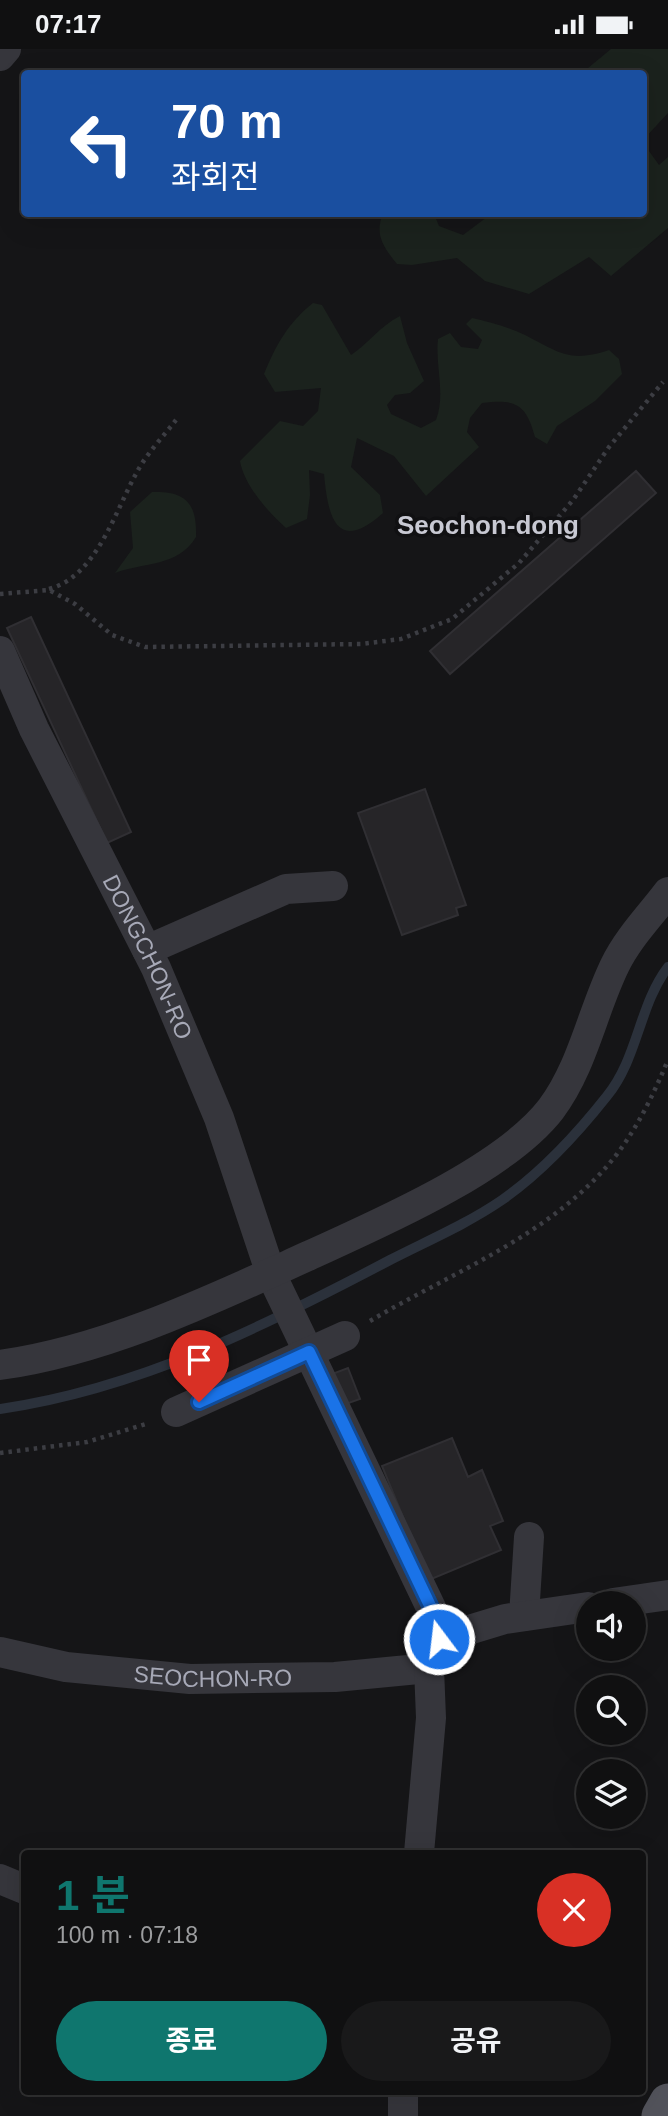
<!DOCTYPE html>
<html lang="ko">
<head>
<meta charset="utf-8">
<style>
	:root { --surface:#101011; --page:#19191a; --text:#f1f3f6; --muted:#9c9d9f; --line:#303031; --accent:#0f766e }
	body { margin:0; font-family:Helvetica,"Noto Sans KR",sans-serif; background:var(--page); color:var(--text); height:100vh; display:flex; flex-direction:column; font-size:26px; white-space:nowrap }
	* { box-sizing:border-box; margin:0 }
	p { font-size:23px; color:var(--muted) }
	.icon { flex:none; width:38px; height:38px; fill:none; stroke:currentColor; stroke-width:2; stroke-linecap:round; stroke-linejoin:round }
	.map { position:relative; flex:1; overflow:hidden }
	.sheet { position:absolute; left:21px; top:1801px; width:625px; height:245px; display:flex; flex-direction:column; background:var(--surface); border-radius:7px; box-shadow:0 7px 28px #0002,0 0 0 2px var(--line) }
	.sheet>* { flex:none }
	.hud { position:absolute; left:21px; top:21px; width:626px; height:147px; border-radius:7px; box-shadow:0 7px 28px #0002,0 0 0 2px var(--line); background:#1a4fa0; color:#fff; overflow:hidden }
	.buttons { position:absolute; left:576px; top:1542px; display:grid; gap:14px }
	.buttons a { display:grid; place-items:center; width:70px; height:70px; border-radius:50%; background:var(--surface); box-shadow:0 7px 28px #0002,0 0 0 2px var(--line); font-size:35px }
	.pin { position:absolute; display:grid; place-items:center; width:60px; height:60px; color:#fff; margin:-72px -30px; border-radius:50% 50% 50% 0; rotate:-45deg; box-shadow:0 0 7px #0007 }
	.pin .icon { rotate:45deg }
	.me { position:absolute; width:77px; margin:-38px; rotate:345deg; stroke-linejoin:round; filter:drop-shadow(0 0 5px #0008) }
	.turn { display:flex; align-items:center; gap:24px; height:147px; padding:0 35px; font-size:32px }
	.turn .icon { width:91px; height:91px; stroke-width:2.5 }
	.turn b { display:block; font-size:49px; line-height:60px }
	.round { display:grid; place-items:center; flex:none; width:74px; height:74px; border-radius:37px; background:var(--page) }
	.summary { display:flex; align-items:center; justify-content:space-between; height:119px; padding:0 35px }
	h1 { font-size:42px; font-weight:700; line-height:52px; color:var(--accent) }
	.button { display:flex; gap:14px; margin-top:auto; padding:14px 35px }
	.button a { flex:1; height:80px; border-radius:42px; background:var(--accent); color:#fff; font-size:28px; font-weight:700; line-height:80px; text-align:center }
	.button a+a { background:var(--page); color:var(--text) }
	.status { display:flex; justify-content:space-between; align-items:center; height:49px; padding:0 35px; background:var(--surface); direction:ltr }
	.status svg { height:19px; fill:currentColor }
	.map>svg:first-child { display:block }
	.green { fill:#1b221d }
	.lines { fill:none; stroke-linecap:round; stroke-linejoin:round }
	.stream { stroke:#2b313b; stroke-width:10 }
	.building { fill:#262528; stroke:#302f33; stroke-width:2 }
	.path { stroke:#3c3d43; stroke-width:4.5; stroke-dasharray:3.5 5; stroke-linecap:butt }
	.minor { stroke:#36363c; stroke-width:30 }
	.major { stroke:#52535b; stroke-width:37 }
	.route-casing { stroke:#114b97; stroke-width:18 }
	.route { stroke:#1a73e8; stroke-width:12 }
	.labels { text-anchor:middle; dominant-baseline:central; stroke-width:7; stroke-linejoin:round; paint-order:stroke }
	.street-label { font-size:23px; fill:#a7a9b7; stroke:#101012 }
	.quarter-label { font-size:26px; font-weight:bold; fill:#c8c9d3; stroke:#101012 }
</style>
</head>
<body>
<div class="status"><b>07:17</b><svg viewBox="0 0 49 12"><path d="M0 12V9h3v3zM5 12V6h3v6zM10 12V3h3v9zM15 12V0h3v12zM26 1h20v11H26zM47 4h2v5h-2z"/></svg></div>
<div class="map">
<svg width="668" height="2067" viewBox="0 0 668 2067">
	<rect width="100%" height="100%" fill="#151517"/>
	<!-- green -->
	<path class="green" d="M611,0h57v64l-24,26v-66h-62z
		M644,95l15,21 9,-8v71l-57,48 -22,-19 -60,37 -44,-13 -28,-23 -45,7 -15,-1c-13,-16 -23,-30 -14,-50h51l5,12 24,9 28,-21 153,-1z
		M313,254l9,2 29,50c18,-12 29,-29 49,-39l7,27 17,38 -14,12 -15,2 -8,10 4,9 30,14 15,-8c10,-27 -1,-53 2,-81l12,-6 11,14 17,2 4,-9 -16,-16 6,-6c18,4 36,9 53,17 35,18 45,28 84,15l10,9 3,15 -27,27 -38,25 -10,18 -12,-7c-9,-34 -20,-38 -53,-34l-12,15 -3,14 12,15 -53,49 -32,-40 -37,-18 -6,29 29,28 3,18c-46,41 -55,5 -59,-39l-15,-4 1,25 -3,24 -21,9c-18,-16 -42,-43 -46,-67l40,-40 23,5 15,-15 3,-23 -46,4 -11,-18c12,-29 24,-51 49,-71z
		M152,443c34,-1 45,11 44,45 -18,30 -52,25 -81,36l18,-25 -3,-36z"/>
	<g class="lines">
		<!-- stream -->
		<path class="stream" d="M0,1360c139,-20 267,-84 390,-149 37,-19 77,-36 112,-60 40,-28 75,-66 105,-104 31,-38 32,-91 61,-129"/>
	</g>
	<!-- building -->
	<path class="building" d="M636,422l20,22 -206,181 -20,-23z
		M31,568l100,215 -24,11 -100,-215z
		M425,740l41,116 -10,3 2,7 -56,20 -44,-122z
		M348,1319l12,31 -17,6 -11,-31z
		M452,1389l16,39 14,-7 21,51 -13,5 11,24 -72,30 -47,-114z"/>
	<g class="lines">
		<!-- path -->
		<path class="path" d="M49,540c48,-13 66,-78 88,-117 10,-19 26,-35 39,-52
			M0,545l49,-4 26,14 37,31 33,12 216,-3 40,-5 51,-20 67,-56 54,-63 36,-53 54,-65
			M370,1272c84,-50 185,-87 247,-167 22,-29 37,-61 51,-94
			M0,1404l87,-11 62,-19"/>
		<!-- minor -->
		<g class="minor">
			<path d="M0,7l6,-7"/>
			<path id="s1" d="M0,602l34,78 122,239 63,150 52,156 163,340 5,25"/>
			<path d="M147,901l139,-61 47,-3"/>
			<path d="M0,1316c107,-15 211,-65 308,-109 70,-32 196,-86 243,-147 32,-43 41,-97 64,-144 13,-27 35,-49 53,-73"/>
			<path d="M176,1363l169,-76"/>
			<path d="M613,1554l55,-8"/>
			<path d="M524,1567l5,-79"/>
			<path d="M439,1590l66,-20 83,-12"/>
			<path id="s2" d="M0,1603l66,15 124,12 145,-2 94,-9"/>
			<path d="M419,1804l12,-135 -2,-50 7,-19"/>
			<path d="M0,1830l24,10"/>
			<path d="M403,2067v-25"/>
		</g>
		<!-- major -->
		<path class="major" d="M660,2067l8,-14"/>
	</g>
	<g class="lines">
		<!-- route casing -->
		<g class="route-casing">
			<path id="route" d="M199,1353l110,-50 125,262 5,25"/>
		</g>
		<!-- route -->
		<use href="#route" class="route"/>
	</g>
	<g class="labels">
		<!-- street labels -->
		<g class="street-label">
			<text stroke="none"><textPath href="#s1" startOffset="340">DONGCHON-RO</textPath></text>
			<text stroke="none"><textPath href="#s2" startOffset="215">SEOCHON-RO</textPath></text>
		</g>
		<!-- quarter labels -->
		<g class="quarter-label">
			<text x="488" y="476">Seochon-dong</text>
		</g>
	</g>
</svg>
<div class="buttons">
<a><svg class="icon" aria-label="sound" viewBox="0 0 24 24"><path d="M4 9h4l5-4v14l-5-4H4zM17 9q2 3 0 6"/></svg></a>
<a><svg class="icon" aria-label="search" viewBox="0 0 24 24"><circle cx="10" cy="10" r="6"/><path d="M15 15l6 6"/></svg></a>
<a><svg class="icon" aria-label="layers" viewBox="0 0 24 24"><path d="M12 4l9 5-9 5-9-5zM3 14l9 5 9-5"/></svg></a>
</div>
<div class="pin" style="left:199px;top:1353px;background:#d93025"><svg class="icon" aria-label="arrive" viewBox="0 0 24 24"><path d="M6 21V4h12l-3 4 3 4H6"/></svg></div>
<svg class="me" style="left:439px;top:1590px" viewBox="-20 -20 40 40"><circle r="17" fill="#1a73e8" stroke="#fff" stroke-width="3"/><path d="M0-11L8 9 0 5-8 9z" fill="#fff"/></svg>
<div class="hud">
<div class="turn"><svg class="icon" aria-label="left" viewBox="0 0 24 24"><path d="M17 20v-9H6M10 6l-5 5 5 5"/></svg><div><b>70 m</b>좌회전</div></div>
</div>
<section class="sheet">
<div class="summary"><div><h1>1 분</h1><p>100 m · 07:18</p></div><a class="round" style="background:#d93025;color:#fff"><svg class="icon" aria-label="close" viewBox="0 0 24 24"><path d="M6 6l12 12M18 6L6 18"/></svg></a></div>
<div class="button"><a>종료</a><a>공유</a></div>
</section>
</div>
</body>
</html>
